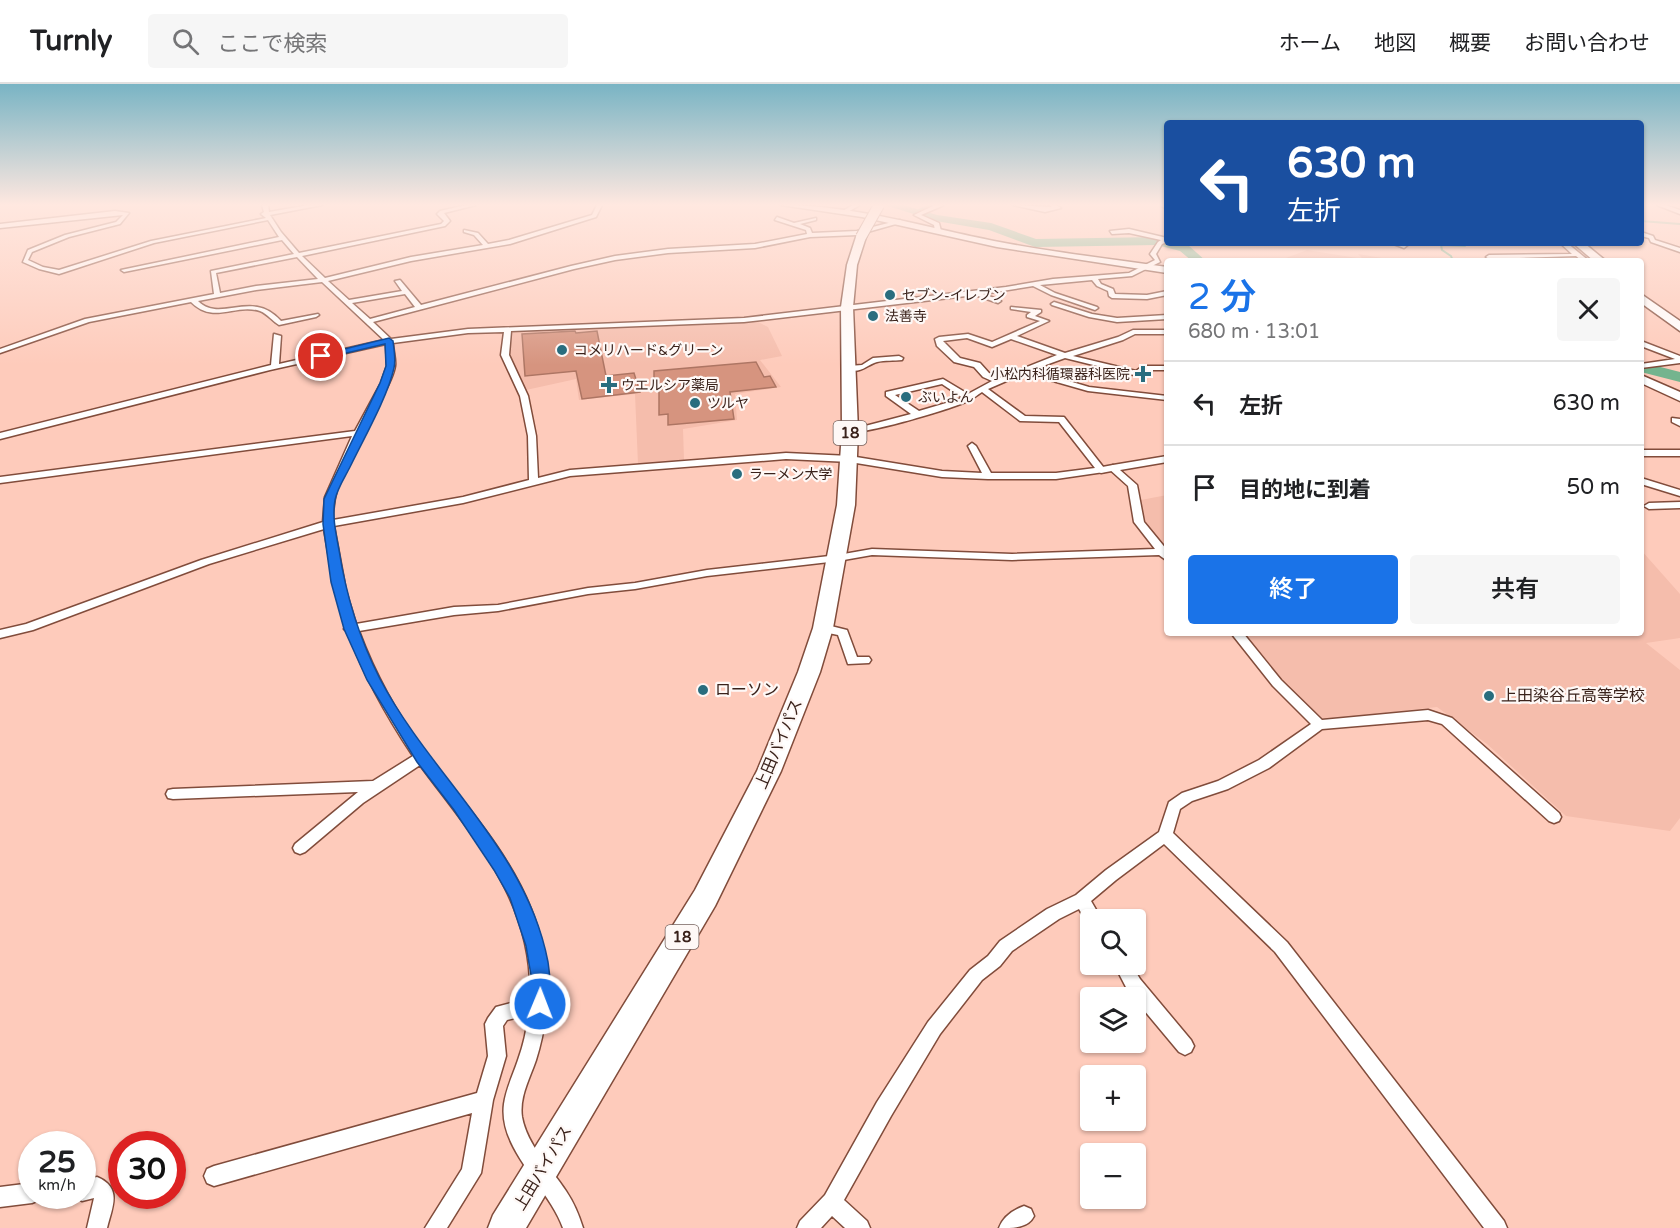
<!DOCTYPE html>
<html lang="ja">
<head>
<meta charset="utf-8">
<style>
	:root { --surface:#fff; --page:#f6f6f6; --text:#202124; --muted:#757577; --line:#e0e0e0; --accent:#1a73e8 }
	body { margin:0; font-family:"Varela Round","Noto Sans JP",sans-serif; background:var(--page); color:var(--text); height:100vh; display:flex; flex-direction:column; font-size:22px; white-space:nowrap }
	* { box-sizing:border-box; margin:0 }
	p { font-size:20px; color:var(--muted) }
	.icon { flex:none; width:33px; height:33px; fill:none; stroke:currentColor; stroke-width:2; stroke-linecap:round; stroke-linejoin:round }
	.map { position:relative; flex:1; overflow:hidden }
	.side { position:absolute; left:1164px; top:174px; width:480px; height:378px; display:flex; flex-direction:column; background:var(--surface); border-radius:6px; box-shadow:0 2px 4px #0004 }
	.side>* { flex:none }
	.guide { position:absolute; left:1164px; top:36px; width:480px; height:126px; border-radius:6px; box-shadow:0 2px 4px #0004; background:#1a4fa0; color:#fff; overflow:hidden }
	.controls { position:absolute; left:1080px; top:825px; display:grid; gap:12px }
	.controls a { display:grid; place-items:center; width:66px; height:66px; border-radius:6px; background:var(--surface); box-shadow:0 2px 4px #0004; font-size:30px }
	.speed { position:absolute; left:18px; top:1047px; display:flex; gap:12px; font-size:30px; font-weight:700; text-align:center }
	.speed>* { display:grid; place-content:center; width:78px; height:78px; border-radius:50%; background:var(--surface); box-shadow:0 2px 4px #0004; line-height:1 }
	.speed small { font-size:15px; font-weight:400 }
	.speed .limit { border:9px solid #d22; background:#fff; color:#111 }
	.pin { position:absolute; display:grid; place-items:center; width:51px; height:51px; color:#fff; margin:-26px; border:3px solid #fff; border-radius:50%; box-shadow:0 2px 6px #0007 }
	.me { position:absolute; width:66px; margin:-33px; rotate:1deg; stroke-linejoin:round; filter:drop-shadow(0 0 4px #0008) }
	.turn { display:flex; align-items:center; gap:21px; height:126px; padding:0 24px; font-size:27px }
	.turn .icon { width:78px; height:78px; stroke-width:2.5 }
	.turn b { display:block; font-size:42px; line-height:51px }
	.round { display:grid; place-items:center; flex:none; width:63px; height:63px; border-radius:6px; background:var(--page) }
	.head { display:flex; align-items:center; justify-content:space-between; height:102px; padding:0 24px }
	h1 { font-size:36px; font-weight:600; line-height:45px; color:var(--accent) }
	.primary-button { display:flex; gap:12px; margin-top:auto; padding:12px 24px }
	.primary-button a { flex:1; height:69px; border-radius:6px; background:var(--accent); color:#fff; font-size:24px; font-weight:600; line-height:69px; text-align:center }
	.primary-button a+a { background:var(--page); color:var(--text) }
	ul { padding:0; list-style:none }
	li { display:flex; align-items:center; gap:18px; height:84px; padding:0 24px; border-top:2px solid var(--line) }
	li div { flex:1 }
	li b { display:block; font-size:22px }
	li em { font-style:normal }
	header { display:flex; align-items:center; gap:36px; box-sizing:border-box; height:84px; padding:0 30px; background:var(--surface); border-bottom:2px solid var(--line) }
	header strong { font-size:28px }
	nav { display:flex; gap:33px; margin-inline-start:auto; font-size:21px }
	.search { width:420px; height:54px; background:var(--page); display:flex; align-items:center; gap:15px; box-sizing:border-box; padding:0 21px; border-radius:6px; color:var(--muted); font-size:22px }
	.map>svg:first-child { display:block }
	.built { fill:#f5bdac }
	.lines { fill:none; stroke-linecap:round; stroke-linejoin:round }
	.stream { stroke:#74b48e; stroke-width:2 }
	.river { fill:#74b48e; fill-rule:evenodd }
	.building { fill:#d6947f; stroke:#ad7563; stroke-width:1.5 }
	.minor-casing { stroke:#814c3b; stroke-width:3 }
	.tertiary-casing { stroke:#814c3b; stroke-width:3 }
	.secondary-casing { stroke:#814c3b; stroke-width:3 }
	.trunk-casing { stroke:#814c3b; stroke-width:3 }
	.minor { fill:#fff; fill-rule:evenodd }
	.tertiary { fill:#fff; fill-rule:evenodd }
	.secondary { fill:#fff; fill-rule:evenodd }
	.trunk { fill:#fff; fill-rule:evenodd }
	.trunk-bridge-casing { stroke:#814c3b; stroke-width:12; stroke-linecap:butt }
	.trunk-bridge { stroke:#fff; stroke-width:10 }
	.route { fill:#1a73e8; stroke:#114b97; stroke-width:1.5 }
	.poi-dot { fill:#296d7e; stroke:#fef8f6; stroke-width:2 }
	.labels { text-anchor:middle; dominant-baseline:central; stroke-width:4.5; stroke-linejoin:round; paint-order:stroke }
	.far-poi-label { font-size:14px; fill:#3a221b; stroke:#fef8f6; text-anchor:start }
	.shield { fill:#fef8f6; stroke:#75625d; stroke-width:1.5 }
	.shield-label { font-size:15px; font-weight:bold; fill:#3a221b }
	.poi-label { font-size:16px; fill:#3a221b; stroke:#fef8f6; text-anchor:start }
	.street-label { font-size:16px; fill:#3a221b; stroke:#fef8f6 }
</style>
</head>
<body>
<header>
<strong>Turnly</strong>
<div class="search"><svg class="icon" aria-label="search" viewBox="0 0 24 24"><circle cx="10" cy="10" r="6"/><path d="M15 15l6 6"/></svg>ここで検索</div>
<nav><a>ホーム</a><a>地図</a><a>概要</a><a>お問い合わせ</a></nav>
</header>
<div class="map">
<svg width="1680" height="1144" viewBox="0 0 1680 1144">
	<rect width="100%" height="100%" fill="#fecbbb"/>
	<!-- built -->
	<path class="built" d="M1307,166l56,9 -5,-5 42,7h-114v-3z
		M756,237l12,6 14,29 -22,4 21,27 -46,7 2,26 -54,9 1,31 -46,4 -3,-70 -56,6 -3,-21 -50,11 -17,-34 2,-24z
		M1167,411v59l-23,-32 -3,-9v-13z
		M1641,466l39,44v44l-34,5 34,27v148l-10,13 -104,-15 -79,-72 -50,-37 -112,13 -41,-36 -42,-51h399z"/>
	<g class="lines">
		<!-- stream -->
		<path class="stream" d="M915,128l15,-7
			M1641,137l39,3
			M1453,177l-2,-5 -9,-6 -1,-5 24,1v-3"/>
		<!-- river -->
		<path class="river" d="M885,121h18l34,10 54,8 45,16 121,-2 10,3v3l21,2 18,16h-14l-12,-10 -23,-6 -122,2 -46,-17 -53,-9z
			M1641,278l39,10v10l-39,-10z"/>
	</g>
	<!-- building -->
	<path class="building" d="M575,247l1,2 21,-2 9,45 28,-3 6,19 -58,7 -6,-28 -51,5 -3,-42z
		M756,278l8,15 6,-1 6,11 -46,5 4,27 -66,6v-11l-9,1v-25h-5v-19z"/>
	<g class="lines">
		<!-- minor casing -->
		<g class="minor-casing">
			<path id="minor" d="M262,121h6l1,7 40,-7h13l-52,10 11,17 18,21 142,-29 3,-3 -7,-7 3,-3 26,-6h10l-32,8 6,8 -5,5 -143,30 23,22 86,-21 72,-12 -9,-10 -10,-3v-2l14,3 10,11 21,-4 83,-25 5,-10h5l-6,12 -86,27 -99,17 -83,20 21,19 53,-9 -7,-10 5,-1 21,25 150,-39 44,-10 53,-7 87,-5 52,-10 -1,-4 -31,-10 2,-3 17,6 22,-5v2l-16,4 10,4 2,5 45,-2 43,-11 3,2 -46,13 -47,2 -55,11 -87,5 -53,7 -41,9 -201,53 18,17 77,-10 276,-11 262,-31 47,-8 76,-6 26,-13 -5,-6 8,-12 3,-2 -32,-7 -17,1 -2,-3 19,-2 38,9v4l-5,2 -6,10 4,8 -28,14 -34,3 3,5 12,5 2,5 32,1 20,-4v4l-20,4 -35,-1 -3,-2 -1,-5 -11,-5 -5,-6 -52,5 15,8 42,14 1,1 -3,2 -44,-15 -18,-9 -50,8 17,6 1,1 -3,2 -23,-8 -231,27 -233,9 -2,24 19,41 8,40 2,42 32,-8 216,-17 64,3 92,15 40,2 -14,-27 4,-3 4,3 15,27h65l39,-5 -36,-46 -39,-1 -38,-29c-5,3 -10,8 -16,10 -16,7 -110,36 -120,29l65,-17 -25,-18v-4l57,-13 25,15 24,-13 -9,-4 -9,-10 -20,-5 -17,-16 -2,-7 4,-2 29,-3 24,8 48,-21 -13,-4v-2l4,-3 -20,-3v-2l30,3v2l-6,4 14,5 -32,15 48,17 53,-16 15,-7h34v4h-32l-12,6 -50,16 63,15 7,-5h24v4h-22l-7,6 -73,-18 -33,12 57,17 78,9v4l-79,-9 -63,-18 -37,16 37,27 39,1 40,51v4l-48,7h-68l-46,-2 -92,-15 -64,-3 -216,17 -107,27 -129,23 12,65 10,33 98,-17 44,-2 90,-17 47,-5 72,-13 131,-15 34,-6 140,5 143,-5 -21,-27 -6,-36 -20,-18 5,-3 54,-9v6l-47,8 17,15 7,37 23,28 -1,10 -7,-5 -147,5 -140,-5 -34,6 -131,15 -72,13 -47,5 -90,17 -44,4 -95,16c16,43 38,83 65,120 38,51 83,98 107,158 20,50 21,100 5,151 -6,18 -17,37 -14,57 5,28 29,51 44,74 8,12 13,24 17,37h-20c-14,-40 -65,-79 -59,-124 2,-15 9,-29 14,-44 5,-14 9,-30 10,-45l-21,5 -4,6 3,30 -13,44 -12,73 -34,55h-22l37,-59 10,-56 -258,73 -7,-3 -3,-7 3,-7 7,-3 263,-73 11,-37 -3,-32 3,-6 8,-11 34,-9c4,-97 -57,-161 -110,-233l-57,38 -58,49 -5,2 -5,-2 -2,-4 2,-4 63,-52 -185,7 -5,-1 -2,-4 2,-4 5,-1 200,-8 40,-25c-26,-39 -49,-80 -65,-124l-4,-3 2,-2 -11,-36 -11,-62 -115,35 -176,66 -33,8v-8l26,-6 175,-64 122,-38 2,-25 27,-61 -352,47v-6l355,-46 26,-48 6,-17 -1,-22 -116,26 -270,69v-6l271,-68 3,-31 7,2 -2,28 105,-24 -62,-58 -66,8 -58,11c23,23 53,-13 83,20l37,-7 1,1 -3,2 -37,8c-7,-4 -11,-11 -19,-14 -25,-8 -46,14 -69,-9l-102,20 -89,31v-4l85,-30 129,-25 -3,-23 83,-17 -12,-14 -158,32 -3,-2 158,-33 -11,-17 -114,23 -95,31 -20,-5 -16,-7 5,-12 37,-15 51,-13 7,-7 -123,13v-4l115,-13 14,2 -9,11 -51,13 -37,15 -4,8 15,7 16,3 92,-29 115,-23 -5,-4 3,-2zM297,173l21,22 -62,7 -36,7 -4,-20zM405,210l10,13 -45,12 -18,-16zM504,248l-3,23 19,41 8,40 1,44 -66,17 -130,23c-1,-41 26,-81 45,-116 6,-11 15,-25 17,-38 1,-7 -2,-16 -2,-23l75,-10zM967,254l25,9 19,-8 46,16 -58,23 -10,-5 -9,-10 -20,-5 -17,-17zM942,300l21,14 -44,13 -24,-16z
				M853,121h7l-14,8 -5,-1z
				M935,121h9l-23,10 18,8 2,8 -3,2 -3,-2 -1,-6 -20,-10z
				M1013,121l39,2 -3,-2h7l5,3 -16,4z
				M1161,121h6v4l-6,-3z
				M1657,121h8l15,5v4z
				M1641,148l12,4 2,4 25,8v4l-29,-10 -2,-4 -8,-2z
				M1391,159h19l-6,5z
				M1560,159h7l22,18h-7l-6,-5 -87,3 -3,-2 3,-2 83,-1z
				M1054,218l38,12 25,4 50,-3v4l-50,3 -28,-5 -37,-12 -1,-1z
				M1641,257l39,15v7l-39,5v-4l34,-5 -34,-13z
				M899,272l4,2 -1,2c-8,1 -17,0 -25,2 -11,3 -18,14 -32,6l4,-2 13,-1 11,-7z
				M1672,334l8,1v7l-8,-4z
				M1641,366h39v6h-39z
				M1641,394l39,12v6l-39,-12z
				M1680,418v6l-31,1 -5,-3 5,-3z
				M823,540l24,6 10,27h12l2,3 -2,3 -21,1 -10,-29 -19,-4 -2,-3z
				M1231,549h12l38,47 41,40 106,-10 24,8 107,95 2,4 -2,4 -5,2 -5,-2 -107,-97 -14,-4 -106,9 -53,39 -41,21 -36,12 -12,8 -7,24 114,109 217,279 3,7h-23l-209,-276 -111,-108 -48,36 -25,21 11,19h-12v6l-2,-1 -9,-16 -20,10 -47,32 -12,15 -18,14 -42,54 -49,82 -47,84 23,21 3,7h-25l-13,-12 -11,12h-24l3,-7 25,-26 52,-93 51,-80 42,-52 18,-14 12,-15 47,-32 29,-14 30,-25 53,-38 10,-30 13,-9 36,-12 41,-21 52,-36 -38,-38z
				M1114,880h17l9,15 51,61 3,6 -3,6 -6,3 -6,-3 -51,-61z
				M97,1093c26,11 15,30 10,51h-20l7,-30 -12,3 -8,-5 -3,7c-9,4 -16,4 -25,0l-3,-7h39v-15z
				M32,1099v13h9l-2,4 -7,3 -32,4v-20z
				M1024,1122l7,3 3,7c-6,12 -20,12 -35,12 4,-11 14,-18 25,-22z"/>
		</g>
		<!-- tertiary casing -->
		<g class="tertiary-casing">
			<path id="tertiary" d="M1113,381l6,3 -2,2 -16,3 -6,-3 2,-2z"/>
		</g>
		<!-- secondary casing -->
		<g class="secondary-casing">
			<path id="secondary" d="M781,121c72,0 143,22 213,36 57,11 116,18 173,26v6l-170,-26 -135,-30z
				M1641,291l39,17v9l-39,-18z"/>
		</g>
		<!-- trunk casing -->
		<g class="trunk-casing">
			<path id="trunk" d="M861,150l5,3 -9,28 -4,42 5,124 -3,74 -22,123 -13,44 -39,99 -66,135 -189,322h-38l5,-13 202,-325 62,-119 41,-99 15,-44 24,-123 5,-74 -1,-124 6,-42 9,-28z
				M1573,159h11l22,18h-12z
				M1641,210l39,27v10l-39,-28z"/>
		</g>
		<!-- minor -->
		<use href="#minor" class="minor"/>
		<!-- tertiary -->
		<use href="#tertiary" class="tertiary"/>
		<!-- secondary -->
		<use href="#secondary" class="secondary"/>
		<!-- trunk -->
		<use href="#trunk" class="trunk"/>
		<!-- trunk-bridge casing -->
		<g class="trunk-bridge-casing">
			<path id="trunk-bridge" d="M861,153l18,-32"/>
		</g>
		<!-- trunk-bridge -->
		<use href="#trunk-bridge" class="trunk-bridge"/>
	</g>
	<!-- sky -->
	<linearGradient id="sky" x2="0" y2="1"><stop stop-color="#79b4c4"/><stop offset="0.43" stop-color="#ffe8e0"/><stop offset="1" stop-color="#ffe8e0" stop-opacity="0"/></linearGradient>
	<rect width="1680" height="281" fill="url(#sky)"/>
	<!-- route -->
	<path class="route" d="M389,254l4,3c1,8 3,19 1,27 -6,28 -31,72 -44,99 -5,10 -13,22 -15,33 -3,17 1,34 4,50 7,45 20,88 41,129 51,97 147,171 168,283 2,15 5,35 -1,49l-7,3 -7,-3 -3,-7 1,-29 -5,-29 -16,-48 -16,-28 -40,-60 -37,-48 -50,-82 -23,-51 -13,-47 -8,-58 1,-25 56,-116 6,-17 -1,-22 -64,15 -5,-3z"/>
	<!-- markers -->
	<g class="poi-dot">
		<circle cx="890" cy="211" r="6"/>
		<circle cx="873" cy="232" r="6"/>
		<circle cx="562" cy="266" r="6"/>
		<path d="M1140 281h6v6h6v6h-6v6h-6v-6h-6v-6h6z"/>
		<path d="M606 292h6v6h6v6h-6v6h-6v-6h-6v-6h6z"/>
		<circle cx="906" cy="313" r="6"/>
		<circle cx="695" cy="319" r="6"/>
		<circle cx="737" cy="390" r="6"/>
		<circle cx="703" cy="606" r="6"/>
		<circle cx="1489" cy="612" r="6"/>
	</g>
	<g class="labels">
		<!-- far-poi labels -->
		<g class="far-poi-label">
			<text x="902" y="211">セブン-イレブン</text>
			<text x="885" y="232">法善寺</text>
			<text x="574" y="266">コメリハード&amp;グリーン</text>
			<text x="1130" y="290" text-anchor="end">小松内科循環器科医院</text>
			<text x="621" y="301">ウエルシア薬局</text>
			<text x="918" y="313">ぶいよん</text>
			<text x="707" y="319">ツルヤ</text>
			<text x="749" y="390">ラーメン大学</text>
		</g>
		<!-- shield labels -->
		<g class="shield">
			<rect x="833.5" y="337" width="33" height="24" rx="4.5"/>
			<rect x="665.5" y="841" width="33" height="24" rx="4.5"/>
		</g>
		<g class="shield-label">
			<text x="850" y="349">18</text>
			<text x="682" y="853">18</text>
		</g>
		<!-- poi labels -->
		<g class="poi-label">
			<text x="715" y="606">ローソン</text>
			<text x="1501" y="612">上田染谷丘高等学校</text>
		</g>
		<!-- street labels -->
		<g class="street-label">
			<text transform="translate(779 660) rotate(-67)">上田バイパス</text>
			<text transform="translate(543 1084) rotate(-59)">上田バイパス</text>
		</g>
	</g>
</svg>
<div class="controls">
<a><svg class="icon" aria-label="search" viewBox="0 0 24 24"><circle cx="10" cy="10" r="6"/><path d="M15 15l6 6"/></svg></a>
<a><svg class="icon" aria-label="layers" viewBox="0 0 24 24"><path d="M12 4l9 5-9 5-9-5zM3 14l9 5 9-5"/></svg></a>
<a>+</a>
<a>−</a>
</div>
<div class="speed"><div>25<small>km/h</small></div><div class="limit">30</div></div>
<div class="pin" style="left:321px;top:272px;background:#d93025"><svg class="icon" aria-label="arrive" viewBox="0 0 24 24"><path d="M6 21V4h12l-3 4 3 4H6"/></svg></div>
<svg class="me" style="left:540px;top:920px" viewBox="-20 -20 40 40"><circle r="17" fill="#1a73e8" stroke="#fff" stroke-width="3"/><path d="M0-11L8 9 0 5-8 9z" fill="#fff"/></svg>
<div class="guide">
<div class="turn"><svg class="icon" aria-label="left" viewBox="0 0 24 24"><path d="M17 20v-9H6M10 6l-5 5 5 5"/></svg><div><b>630 m</b>左折</div></div>
</div>
<section class="side">
<div class="head"><div><h1>2 分</h1><p>680 m · 13:01</p></div><a class="round"><svg class="icon" aria-label="close" viewBox="0 0 24 24"><path d="M6 6l12 12M18 6L6 18"/></svg></a></div>
<ul>
<li><svg class="icon" aria-label="left" viewBox="0 0 24 24"><path d="M17 20v-9H6M10 6l-5 5 5 5"/></svg><div><b>左折</b></div><em>630 m</em></li>
<li><svg class="icon" aria-label="arrive" viewBox="0 0 24 24"><path d="M6 21V4h12l-3 4 3 4H6"/></svg><div><b>目的地に到着</b></div><em>50 m</em></li>
</ul>
<div class="primary-button"><a>終了</a><a>共有</a></div>
</section>
</div>
</body>
</html>
